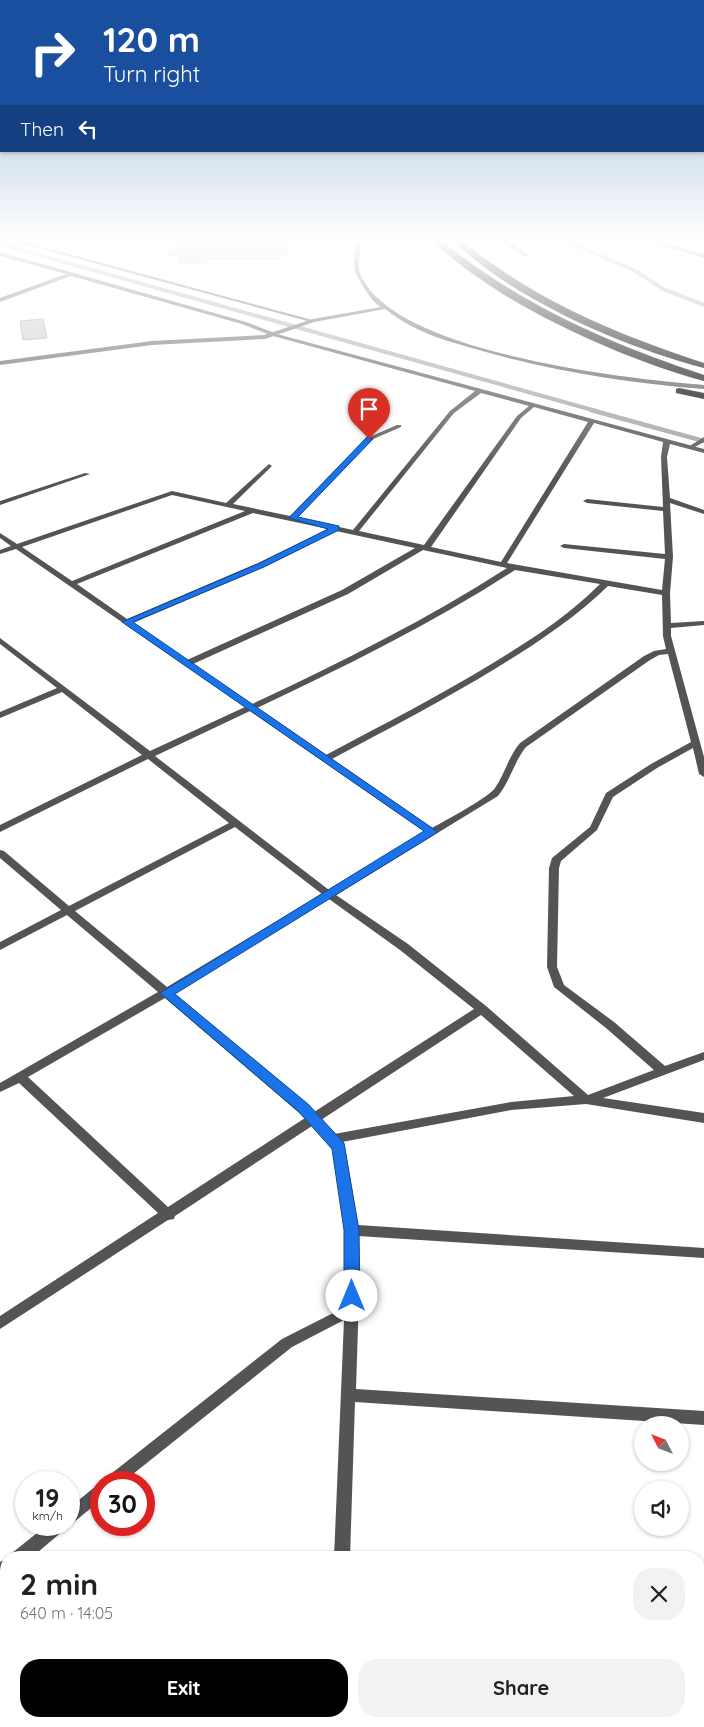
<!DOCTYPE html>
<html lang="en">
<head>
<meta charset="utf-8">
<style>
	:root { --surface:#fff; --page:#f2f2f2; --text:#202124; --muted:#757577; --accent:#000 }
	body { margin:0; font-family:Quicksand,sans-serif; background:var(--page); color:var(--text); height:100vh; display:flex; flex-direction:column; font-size:19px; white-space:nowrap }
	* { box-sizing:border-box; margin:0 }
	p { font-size:16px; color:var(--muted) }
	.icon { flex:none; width:28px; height:28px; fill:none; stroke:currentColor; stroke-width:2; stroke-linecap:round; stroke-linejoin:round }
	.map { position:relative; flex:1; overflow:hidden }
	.sheet { position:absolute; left:0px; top:1551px; width:705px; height:176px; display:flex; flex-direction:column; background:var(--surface); border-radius:20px 20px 0 0; box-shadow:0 1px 4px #0004 }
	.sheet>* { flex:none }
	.guide { position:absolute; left:0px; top:0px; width:705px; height:152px; box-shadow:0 1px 4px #0004; background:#1a4fa0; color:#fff; overflow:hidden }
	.needle { width:32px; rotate:312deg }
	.controls { position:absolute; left:634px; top:1416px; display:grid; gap:10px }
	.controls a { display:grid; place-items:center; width:55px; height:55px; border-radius:50%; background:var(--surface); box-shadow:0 1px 4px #0004; font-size:25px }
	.speed { position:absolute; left:15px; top:1471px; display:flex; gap:10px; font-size:25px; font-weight:700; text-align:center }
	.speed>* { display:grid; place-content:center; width:65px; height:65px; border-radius:50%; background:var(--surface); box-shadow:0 1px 4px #0004; line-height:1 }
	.speed small { font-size:12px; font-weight:400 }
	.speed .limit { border:8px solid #d22; background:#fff; color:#111 }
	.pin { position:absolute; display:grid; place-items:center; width:42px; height:42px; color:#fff; margin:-51px -21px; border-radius:50% 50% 50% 0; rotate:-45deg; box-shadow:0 0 5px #0007 }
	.pin .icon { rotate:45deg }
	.me { position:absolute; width:55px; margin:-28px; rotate:0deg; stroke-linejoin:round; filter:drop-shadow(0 0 4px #0008) }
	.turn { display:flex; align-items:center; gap:18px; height:105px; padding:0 20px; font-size:22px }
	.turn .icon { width:65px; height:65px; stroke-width:2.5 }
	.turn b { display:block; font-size:35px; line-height:42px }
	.then { display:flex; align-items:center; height:48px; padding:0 20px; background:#0003; gap:10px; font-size:19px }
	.round { display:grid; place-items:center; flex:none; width:52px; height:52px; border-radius:20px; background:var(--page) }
	.headline { display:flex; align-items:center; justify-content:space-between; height:85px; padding:0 20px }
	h1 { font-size:30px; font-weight:700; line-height:38px }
	.button { display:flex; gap:10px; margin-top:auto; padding:10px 20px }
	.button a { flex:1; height:58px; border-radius:20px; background:var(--accent); color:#fff; font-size:20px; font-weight:700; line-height:58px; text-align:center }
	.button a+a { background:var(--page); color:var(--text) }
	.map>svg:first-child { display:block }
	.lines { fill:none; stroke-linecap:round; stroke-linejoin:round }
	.stream-far1 { stroke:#a2a2a2; stroke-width:4 }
	.stream { stroke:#a2a2a2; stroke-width:4.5 }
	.building { fill:#c4c4c4; stroke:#989898 }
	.trunk-casing { stroke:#dbdbdb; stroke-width:1 }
	.pedestrian { fill:#545454; fill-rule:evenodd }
	.minor { fill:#545454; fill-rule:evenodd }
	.tertiary { fill:#545454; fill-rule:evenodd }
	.trunk { fill:#000; fill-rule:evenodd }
	.route { fill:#1a73e8; stroke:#114b97 }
</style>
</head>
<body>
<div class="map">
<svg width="704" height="1727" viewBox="0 0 704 1727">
	<rect width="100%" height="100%" fill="#fff"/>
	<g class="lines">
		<!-- stream-far1 -->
		<path class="stream-far1" d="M558,238l76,32 29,19 41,16
			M0,244l596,167"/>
		<!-- stream -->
		<path class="stream" d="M591,410l113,31"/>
	</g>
	<!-- building -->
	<path class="building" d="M177,238h112l-1,17h-7l-1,4h-72l-3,4h-26l3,-8h-14z
		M43,319l4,19 -24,2 -3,-19z"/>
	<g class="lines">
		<!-- trunk casing -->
		<g class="trunk-casing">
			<path id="trunk" d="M430,238h8c79,65 169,105 266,137v6c-85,-23 -212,-80 -274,-143z
				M451,238h8c72,61 156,96 245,125v5c-81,-21 -195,-70 -253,-130z
				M679,388l25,5v6l-28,-6v-4z"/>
		</g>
		<!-- pedestrian -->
		<path class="pedestrian" d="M704,437v5l-11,6 -5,-1z"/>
		<!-- minor -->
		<path class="minor" d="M1,238h9l306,83 -5,1z
			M457,238h14l-15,3 -2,-1z
			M497,238h6l27,18 -5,1z
			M637,238h9l58,16v4z
			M0,252l246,70 31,12 427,115v4l-34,-9 -3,13 3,41 34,12v4l-34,-11 3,54 -3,36 1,30 33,-2v4l-33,3v8l33,121v20l-5,-3 -6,-26 -36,20 -44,29 -16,33 -36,31 -2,7 -2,99 7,18 50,37 51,44 39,-14v8l-101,38 101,15v10l-118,-19 -75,6 -169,32 3,5 13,78 346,23v10l-346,-22 1,59 -3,94 348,22v14l-349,-23 -5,156h-16l10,-238 -52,27 -169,135h-18l2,-5 175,-138 63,-32 1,-77 -13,-81 -21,-23 -137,90 -1,3 -6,1 -168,109v-13l158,-103 -139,-130 -19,9v-9l158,-91 -91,-77 -67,35v-8l61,-32 -61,-52v-8l4,1 65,55 160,-83 -81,-64 -148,73v-7l142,-70 -80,-63 -62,26v-6l57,-24 -57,-44v-6l150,113 95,-44 -229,-158 -16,5v-4l11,-4 -11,-8v-5l17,11 155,-53 54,12 43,-39 3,2 -1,1 -38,37 57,12 77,-78 30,-13h4v2l-30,13 -74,78 56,12 97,-119 25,-20 -202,-55 -31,-12 -171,-48 -71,26v-4l66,-24 -66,-18zM481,393l48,13 -12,10 -93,129 -65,-14 95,-118zM534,407l54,15 -87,140 -70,-15 90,-129zM594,423l69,19 -2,15 2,50 -76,-8 -4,2 4,2 76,8 2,43 -101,-10 -4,2 4,2 101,11 -3,31 -155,-27zM172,495l73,16 -173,70 -50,-34zM253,513l75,16 -70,34 -131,56 -50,-35zM336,531l79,17 -73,42 -155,70 -54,-37 131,-56zM423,550l84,18c-81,52 -167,95 -255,136l-59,-40 155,-70zM515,570l85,14c-32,32 -69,56 -107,79 -54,33 -111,62 -167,92l-69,-47c89,-42 176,-85 258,-138zM608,586l54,9 1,41 3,13 -12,2 -10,5 -124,87c-12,14 -15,31 -25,45 -7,10 -49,32 -63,40l-100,-69c56,-30 112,-59 166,-92 39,-24 77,-49 110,-81zM668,654l23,88 -40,22 -45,29 -16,34 -38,31 -3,10 -2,99 7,20 52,41 48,42 -66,25 -102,-89 -78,-62 -72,-49 162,-99c12,-15 16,-34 28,-49l124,-87 9,-5zM250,711l175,121 -96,58 -174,-134zM235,827l87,67 -155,93 -92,-76zM329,899l71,51 74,59 -160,103 -140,-119zM165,998l140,120 -137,89 -140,-130zM481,1015l93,81 -63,6 -177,32 -13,-14z
			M85,473l5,1 -90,31v-4z
			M101,1484v16l-27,22 -5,2v-16l27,-22z
			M47,1525h20l-3,5 -33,28h-21l2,-5z
			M6,1559v18l-6,3v-18z
			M0,1583h6v16h-6z
			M699,1615h5v16h-5z
			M314,1721h16l-1,6h-16z"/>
		<!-- tertiary -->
		<path class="tertiary" d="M358,238h5c-2,11 -7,27 -2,38 35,77 265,103 343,109v4c-73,-6 -147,-17 -218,-37 -25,-7 -52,-14 -75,-26 -9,-5 -18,-11 -26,-17l-71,13 -49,17 -113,6 -152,20v-4l152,-20 112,-6 49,-16 68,-12c-7,-4 -10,-9 -14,-15 -16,-23 -15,-27 -9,-54z"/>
		<!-- trunk -->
		<use href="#trunk" class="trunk"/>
	</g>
	<!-- sky -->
	<linearGradient id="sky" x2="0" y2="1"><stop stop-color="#8cadcc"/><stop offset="0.5" stop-color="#fff"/><stop offset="1" stop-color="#fff" stop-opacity="0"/></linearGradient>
	<rect width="704" height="480" fill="url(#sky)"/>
	<!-- route -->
	<path class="route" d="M367,437l6,2 -75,78 41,9v4l-75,37 -131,55 305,210 -263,162 133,110 36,39 15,87 1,66 -3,4 -5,2 -6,-2 -2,-4v-66l-12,-81 -34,-38 -138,-118 264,-162 -302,-209 136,-58 70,-35 -39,-11z"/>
</svg>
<div class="controls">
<a><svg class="needle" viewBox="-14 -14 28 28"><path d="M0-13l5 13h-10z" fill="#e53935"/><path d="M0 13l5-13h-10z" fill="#757577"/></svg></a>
<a><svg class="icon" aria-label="sound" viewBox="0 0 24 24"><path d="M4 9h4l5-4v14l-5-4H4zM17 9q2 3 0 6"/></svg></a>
</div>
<div class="speed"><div>19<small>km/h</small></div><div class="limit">30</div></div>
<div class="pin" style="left:369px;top:439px;background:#d93025"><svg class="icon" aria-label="arrive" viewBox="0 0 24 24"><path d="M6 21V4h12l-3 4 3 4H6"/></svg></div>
<svg class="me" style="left:352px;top:1296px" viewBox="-20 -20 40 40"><circle r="19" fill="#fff"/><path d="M0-13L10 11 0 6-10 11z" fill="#1a73e8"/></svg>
<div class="guide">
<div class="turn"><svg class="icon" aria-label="right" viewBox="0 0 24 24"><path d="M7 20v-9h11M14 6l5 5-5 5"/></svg><div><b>120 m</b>Turn right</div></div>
<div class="then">Then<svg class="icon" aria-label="left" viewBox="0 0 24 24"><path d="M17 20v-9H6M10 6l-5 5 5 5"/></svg></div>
</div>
<section class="sheet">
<div class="headline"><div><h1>2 min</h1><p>640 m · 14:05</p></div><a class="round"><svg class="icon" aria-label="close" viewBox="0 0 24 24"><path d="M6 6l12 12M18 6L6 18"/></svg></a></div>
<div class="button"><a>Exit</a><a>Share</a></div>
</section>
</div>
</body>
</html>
